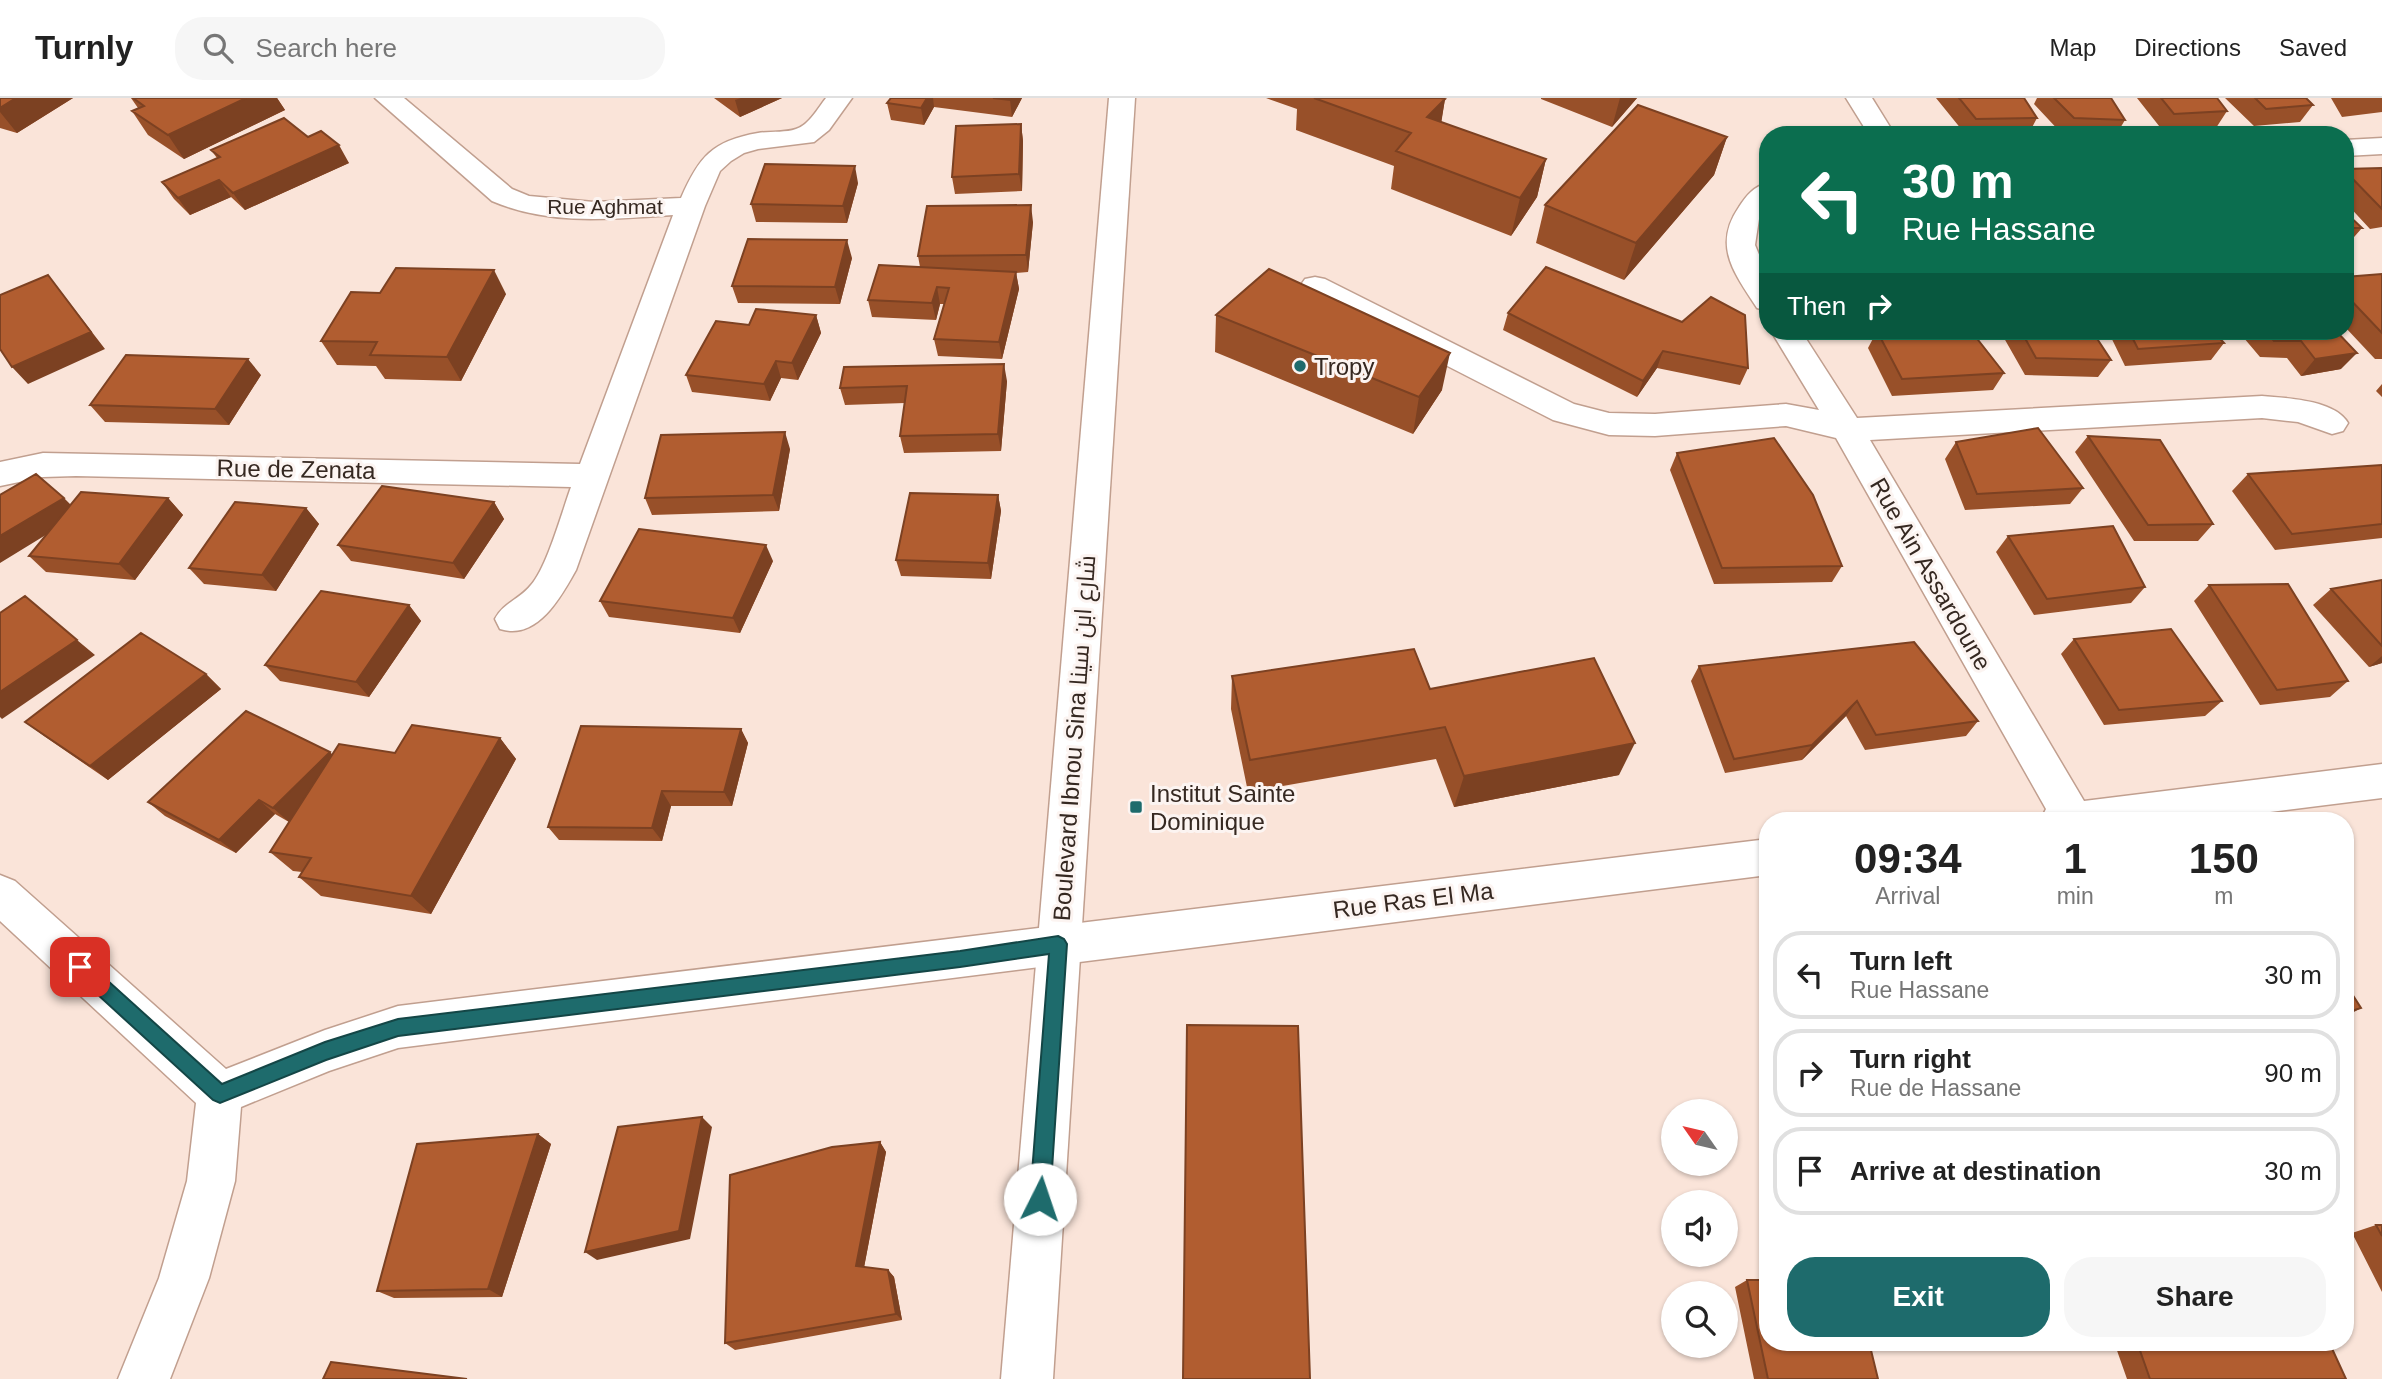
<!DOCTYPE html>
<html lang="en">
<head>
<meta charset="utf-8">
<style>
	:root { --surface:#fff; --page:#f6f6f6; --text:#222; --muted:#767676; --line:#e0e0e0; --accent:#1e6b6c }
	body { margin:0; font-family:Helvetica,Cairo,sans-serif; background:var(--page); color:var(--text); height:100vh; display:flex; flex-direction:column; font-size:26px; white-space:nowrap }
	* { box-sizing:border-box; margin:0 }
	p { font-size:23px; color:var(--muted) }
	.icon { flex:none; width:38px; height:38px; fill:none; stroke:currentColor; stroke-width:2; stroke-linecap:round; stroke-linejoin:round }
	.map { position:relative; flex:1; overflow:hidden }
	.drawer { position:absolute; left:1759px; top:714px; width:595px; height:539px; display:flex; flex-direction:column; background:var(--surface); border-radius:28px; box-shadow:0 2px 5px #0004 }
	.drawer>* { flex:none }
	.top-card { position:absolute; left:1759px; top:28px; width:595px; height:214px; border-radius:28px; box-shadow:0 2px 5px #0004; background:#0b6e4f; color:#fff; overflow:hidden }
	.needle { width:46px; rotate:304deg }
	.buttons { position:absolute; left:1661px; top:1001px; display:grid; gap:14px }
	.buttons a { display:grid; place-items:center; width:77px; height:77px; border-radius:50%; background:var(--surface); box-shadow:0 2px 5px #0004; font-size:35px }
	.pin { position:absolute; display:grid; place-items:center; width:60px; height:60px; color:#fff; margin:-30px; border-radius:14px; box-shadow:0 4px 10px #0006 }
	.me { position:absolute; width:77px; margin:-38px; rotate:4deg; stroke-linejoin:round; filter:drop-shadow(0 0 5px #0008) }
	.turn { display:flex; align-items:center; gap:24px; height:147px; padding:0 28px; font-size:32px }
	.turn .icon { width:91px; height:91px; stroke-width:2.5 }
	.turn b { display:block; font-size:49px; line-height:60px }
	.then { display:flex; align-items:center; height:66px; padding:0 28px; background:#0003; gap:14px; font-size:26px }
	.eta { display:flex; justify-content:space-evenly; align-items:center; height:119px; text-align:center }
	.eta b { font-size:42px; font-weight:700; line-height:49px }
	.button { display:flex; gap:14px; margin-top:auto; padding:14px 28px }
	.button a { flex:1; height:80px; border-radius:28px; background:var(--accent); color:#fff; font-size:28px; font-weight:700; line-height:80px; text-align:center }
	.button a+a { background:var(--page); color:var(--text) }
	ul { padding:0; list-style:none }
	li { display:flex; align-items:center; gap:21px; height:88px; margin:0 14px 10px; padding:0 14px; border:4px solid var(--line); border-radius:28px }
	li div { flex:1 }
	li b { display:block; font-size:26px }
	li em { font-style:normal }
	header { display:flex; align-items:center; gap:42px; box-sizing:border-box; height:98px; padding:0 35px; background:var(--surface); border-bottom:2px solid var(--line) }
	header strong { font-size:33px }
	nav { display:flex; gap:38px; margin-inline-start:auto; font-size:24px }
	.search { width:490px; height:63px; background:var(--page); display:flex; align-items:center; gap:18px; box-sizing:border-box; padding:0 24px; border-radius:28px; color:var(--muted); font-size:26px }
	.map>svg:first-child { display:block }
	.lines { fill:none; stroke-linecap:round; stroke-linejoin:round }
	.street-casing { stroke:#c19f8f; stroke-width:3 }
	.secondary-casing { stroke:#c19f8f; stroke-width:3 }
	.street { fill:#fff; fill-rule:evenodd }
	.secondary { fill:#fff; fill-rule:evenodd }
	.wall { fill:#985029 }
	.shaded-wall { fill:#7c4122 }
	.building { fill:#b15d30; stroke:#7c4122; stroke-width:2 }
	.route { fill:#1e6b6c; stroke:#144646; stroke-width:2 }
	.poi-dot { fill:#1e6b6c; stroke:#fcf4f1; stroke-width:2.5 }
	.labels { text-anchor:middle; dominant-baseline:central; stroke-width:6; stroke-linejoin:round; paint-order:stroke }
	.far-street-label { font-size:21px; fill:#352821; stroke:#fcf4f1 }
	.poi-label { font-size:24px; fill:#352821; stroke:#fcf4f1; text-anchor:start }
	.street-label { font-size:24px; fill:#352821; stroke:#fcf4f1 }
</style>
</head>
<body>
<header>
<strong>Turnly</strong>
<div class="search"><svg class="icon" aria-label="search" viewBox="0 0 24 24"><circle cx="10" cy="10" r="6"/><path d="M15 15l6 6"/></svg>Search here</div>
<nav><a>Map</a><a>Directions</a><a>Saved</a></nav>
</header>
<div class="map">
<svg width="2382" height="1281" viewBox="0 0 2382 1281">
	<rect width="100%" height="100%" fill="#fae4d9"/>
	<g class="lines">
		<!-- street casing -->
		<g class="street-casing">
			<path id="street" d="M375,0h29l108,91 17,7 65,6 87,-4c18,-41 31,-57 77,-65 12,-2 27,0 38,-4 13,-4 22,-21 30,-31h26l-23,32 -15,12 -56,7 -14,4 -13,8 -11,10 -15,35 -129,364c-15,27 -39,71 -76,59l-5,-10c8,-16 25,-20 36,-34 16,-18 31,-73 40,-98l-495,-11 -33,1 -43,9v-24l43,-9 537,11 93,-249c-61,4 -123,11 -181,-14z
				M1846,0h26l23,37h-26z
				M2382,40v16l-37,2v-16z
				M1768,85v25l-9,11 -4,26 13,31v35l-11,-3c-22,-34 -45,-62 -18,-101 7,-11 15,-21 29,-24z
				M1315,179l10,2 249,125 35,9 46,1 131,-10 33,6 -48,-79h30l56,87 405,-22c24,2 73,4 86,27l-5,8 -11,3 -34,-12 -36,-4 -392,22 214,361 298,-37v34l-183,23h-159l6,-12 -210,-371 -50,-12 -131,10 -46,-1 -45,-12 -11,-3 -248,-127 -5,-7 5,-7z
				M1768,741v36l-1370,173 -69,23 -88,36 -6,74 -26,97 -39,101h-52l41,-101 28,-97 9,-78 -196,-182v-46l15,6 211,188 99,-39 73,-24z"/>
		</g>
		<!-- secondary casing -->
		<g class="secondary-casing">
			<path id="secondary" d="M1109,0h26l-82,1281h-52z"/>
		</g>
		<!-- street -->
		<use href="#street" class="street"/>
		<!-- secondary -->
		<use href="#secondary" class="secondary"/>
	</g>
	<!-- wall -->
	<path class="wall" d="M0,0h73l-56,35 -17,-5z
		M131,0h146l8,12 -101,49 -36,-24 -16,-24 6,-3z
		M714,0h68l-42,19z
		M891,0h131l-10,19 -78,-10 -10,18 -33,-5 -4,-17z
		M1266,0h175l4,1 -4,23 105,37 -9,38 -26,39 -120,-47 3,-23 -98,-36 1,-21z
		M1541,0h96l-25,29 -71,-28z
		M1936,0h88l13,20 -9,17h-62z
		M2037,0h74l14,22 -9,15h-53l-29,-31z
		M2137,0h80l10,13 -11,17 -53,3z
		M2225,0h81l7,7 -13,17 -46,4z
		M2331,0h51v14l-40,5z
		M1021,26l2,17 -1,50 -67,3 -3,-17z
		M308,39l41,26 -104,47 -14,-13 -41,18 -16,-16 -12,-17 55,-24 -6,-8z
		M1727,39l-13,38 -90,105 -88,-37 9,-38z
		M2382,70v59l-12,2 -25,-27v-33z
		M858,85l-11,40 -91,-1 -5,-18z
		M2345,114l17,16 -15,17h-2z
		M1033,124l-5,50 -12,1 3,16 -17,70 -64,-3 -4,-17 11,-35h-5l-4,16 -64,-3 -4,-17 52,-33 -2,-11z
		M852,160l-12,46 -102,-1 -6,-17z
		M2382,176v85h-7l-30,-32v-50z
		M380,195l126,1 -45,87 -76,-2 -9,-13 -39,-1 -16,-24z
		M1508,215l240,55 -8,17 -83,-17 -20,29 -134,-67z
		M816,217l5,18 -23,47 -17,-2 -11,23 -78,-9 -6,-17 63,-50z
		M1216,217l226,75 -29,44 -198,-82z
		M1877,233l127,42 -11,17 -101,6 -24,-48z
		M2000,233h92l19,29 -13,17 -73,-2z
		M2108,233h105l11,12 -13,17 -86,6z
		M2238,233h98l5,38 -40,7 -14,-18 -27,-1z
		M261,277l-32,50 -124,-3 -15,-17z
		M1007,283l-6,70 -97,2 -4,-17 5,-33 -60,2 -5,-17z
		M2382,286v13l-6,-6z
		M2088,338l125,88 -15,17h-64l-59,-89z
		M1956,344l127,46 -13,16 -105,6 -20,-51z
		M790,351l-11,62 -127,4 -7,-17z
		M1677,355l165,113 -10,16 -118,2 -44,-114z
		M2382,367v73l-107,12 -43,-59 16,-17z
		M998,397l3,16 -10,68 -90,-3 -5,-16z
		M168,400l15,17 -48,65 -89,-8 -17,-16 42,-52z
		M494,404l10,17 -40,60 -113,-18 -13,-16z
		M306,410l13,16 -43,67 -72,-7 -15,-16z
		M2008,438l137,51 -14,16 -97,12 -38,-63z
		M773,463l-33,72 -131,-16 -9,-16z
		M2382,482v83l-13,4 -56,-62 18,-16z
		M2209,487l139,96 -18,16 -70,8 -66,-104z
		M409,507l12,16 -52,76 -89,-16 -15,-16z
		M2074,541l148,62 -17,15 -101,9 -43,-71z
		M1699,568l279,55 -12,15 -101,14 -19,-34 -44,44 -77,13 -34,-92z
		M206,576l15,15 -113,91 -64,-44 -19,-14z
		M1232,578l198,13 189,86 -165,32 -18,-48 -188,33 -17,-83z
		M741,631l7,14 -16,63h-61l-9,35 -103,-1 -11,-13z
		M500,640l16,21 -85,155 -110,-18 -22,-19 3,-5 -9,-1 -23,-19 21,-32 -2,2 -14,-8 -39,39 -71,-37 -17,-14 182,-50 2,3 63,-2z
		M538,1036l13,10 -49,153 -108,1 -17,-7z
		M880,1044l6,10 -22,115 24,3 6,7 8,43 -167,30 -10,-7z
		M2376,1127h6v67l-30,-59z
		M1747,1182l131,99h-124l-19,-92z
		M2114,1244h215l17,37h-219z"/>
	<!-- shaded-wall -->
	<path class="shaded-wall" d="M16,0h57l-56,35 -17,-21v-4z
		M246,0h31l8,12 -101,49 -16,-24z
		M741,0h41l-42,19 -5,-17z
		M927,0h6l1,9 -10,18 -3,-17z
		M1011,0h11l-10,19 -2,-17z
		M1620,0h17l-25,29z
		M1445,1l-6,38 -12,-20z
		M1021,26l2,17 -1,50 -3,-17z
		M1727,39l-13,38 -90,105 12,-37z
		M339,47l10,18 -104,47 -12,-17z
		M1546,61l-9,38 -26,39 9,-38z
		M855,68l3,17 -11,40 -4,-17z
		M219,82l12,17 -41,18 -12,-17z
		M1031,107l2,17 -5,50 -2,-17z
		M847,142l5,18 -12,46 -5,-17z
		M494,172l12,24 -45,87 -14,-24z
		M1016,174l3,17 -17,70 -3,-17z
		M48,177l57,74 -77,35 -16,-17z
		M937,189l3,17 -4,16 -4,-17z
		M816,217l5,18 -23,47 -6,-17z
		M1663,253l-6,17 -20,29 6,-16z
		M1450,255l-8,37 -29,44 6,-37z
		M2357,255l-16,16 -40,7 14,-17z
		M248,261l13,16 -32,50 -14,-16z
		M776,263l5,17 -11,23 -6,-17z
		M1004,266l3,17 -6,70 -3,-17z
		M785,334l5,17 -11,62 -6,-16z
		M998,397l3,16 -10,68 -3,-16z
		M64,400l16,16 -80,49v-27z
		M168,400l15,17 -48,65 -16,-16z
		M494,404l10,17 -40,60 -11,-16z
		M306,410l13,16 -43,67 -14,-16z
		M766,447l7,16 -33,72 -7,-15z
		M409,507l12,16 -52,76 -13,-15z
		M77,542l18,15 -93,64 -2,-2v-25z
		M2382,558v7l-13,4z
		M206,576l15,15 -113,91 -18,-14z
		M1857,603l-11,15 -44,44 10,-15z
		M741,631l7,14 -16,63 -8,-14z
		M500,640l16,21 -85,155 -20,-18z
		M1635,645l-16,32 -165,32 10,-31z
		M330,654l14,15 -55,55 -16,-14z
		M662,693l9,15 -9,35 -10,-13z
		M259,702l16,14 -39,39 -17,-13z
		M2361,910l-16,9v-4z
		M702,1019l10,10 -22,112 -93,21 -12,-8z
		M538,1036l13,10 -49,153 -14,-8z
		M880,1044l6,10 -23,121 -7,-7z
		M888,1172l6,7 8,43 -6,-6z"/>
	<!-- building -->
	<path class="building" d="M0,0h16l-16,10z
		M133,0h113l-78,37 -36,-24 12,-5z
		M891,0h36l-6,10 -34,-5z
		M993,0h18l-1,2z
		M1314,0h127l4,1 -18,18 119,42 -26,39 -124,-47 15,-18z
		M1959,0h65l13,20 -61,1z
		M2054,0h57l14,22 -51,-2z
		M2161,0h56l10,13 -53,3z
		M2255,0h51l7,7 -47,4z
		M1638,7l89,32 -91,106 -91,-38z
		M284,20l24,19 13,-6 18,14 -106,48 -14,-13 -41,18 -16,-16 58,-25 -9,-7z
		M1021,26l-2,50 -67,3 4,-51z
		M765,66l90,2 -12,40 -92,-2z
		M2382,70v41l-37,-38v-2z
		M1031,107l-5,50 -108,1 9,-50z
		M2345,114l17,16h-17z
		M748,141l99,1 -12,47 -103,-1z
		M879,167l137,7 -17,70 -65,-3 15,-51 -12,-1 -5,16 -64,-3z
		M1546,169l136,55 29,-25 34,18 3,53 -85,-17 -20,30 -135,-68z
		M396,170l98,2 -47,87 -77,-2 7,-13 -56,-1 30,-49 29,1z
		M1269,171l181,84 -31,44 -203,-82z
		M2382,176v59l-37,-39v-17z
		M48,177l43,57 -79,35 -12,-18v-54z
		M756,211l60,6 -24,48 -16,-2 -12,23 -78,-9 30,-54 33,4z
		M1877,233h94l33,42 -102,6z
		M2021,233h71l19,29 -75,-2z
		M2129,233h84l11,12 -86,6z
		M2266,233h70l21,22 -42,6 -14,-18h-27z
		M126,257l122,4 -33,50 -125,-4z
		M1004,266l-6,70 -98,2 7,-50 -67,2 4,-21z
		M2038,330l45,60 -106,6 -21,-52z
		M785,334l-12,63 -128,3 16,-63z
		M2088,338l72,4 53,84 -65,1z
		M1774,340l39,57 29,71 -120,2 -45,-115z
		M2382,367v59l-90,10 -44,-60z
		M36,376l28,24 -64,38v-41z
		M382,388l112,16 -41,61 -115,-18z
		M81,394l87,6 -49,66 -90,-8z
		M910,395l88,2 -10,68 -92,-3z
		M235,404l71,6 -44,67 -73,-7z
		M2113,428l32,61 -98,12 -39,-63z
		M639,431l127,16 -33,73 -133,-17z
		M2382,482v66l-51,-57z
		M2288,486l60,97 -71,9 -68,-105z
		M321,493l88,14 -53,77 -91,-17z
		M25,498l52,44 -77,52v-79z
		M2171,531l51,72 -103,9 -45,-71z
		M141,535l65,41 -116,92 -65,-44z
		M1914,544l64,79 -102,14 -19,-34 -45,44 -78,14 -35,-93z
		M1414,551l16,40 164,-31 41,85 -171,33 -19,-49 -195,33 -18,-84z
		M246,613l84,41 -57,56 -14,-8 -40,40 -71,-38z
		M412,627l88,13 -89,158 -112,-19 12,-19 -41,-6 69,-108 56,9z
		M581,628l160,3 -17,63 -62,-1 -10,37 -104,-1z
		M2345,885l16,25 -16,5z
		M1187,927l111,1 12,353h-127z
		M702,1019l-23,114 -94,21 33,-125z
		M538,1036l-50,155 -111,2 40,-147z
		M880,1044l-24,124 32,4 8,44 -171,29 5,-168 102,-28z
		M2376,1127h6v11z
		M1747,1182h21v62h101l9,37h-110z
		M2137,1244h192l17,37h-196z
		M331,1264l136,17h-144z"/>
	<!-- route -->
	<path class="route" d="M1058,838l6,3 3,5 -17,255 -3,7 -7,3 -7,-3 -3,-7 19,-245 -89,13 -562,69 -72,24 -106,43 -7,-3 -139,-127 -3,-6 3,-6 6,-3 6,3 136,123 103,-42 73,-23 562,-68z"/>
	<!-- markers -->
	<g class="poi-dot">
		<circle cx="1300" cy="268" r="7"/>
		<rect x="1129" y="702" width="14" height="14" rx="3.5"/>
	</g>
	<g class="labels">
		<!-- far-street labels -->
		<g class="far-street-label">
			<text x="605" y="108">Rue Aghmat</text>
		</g>
		<!-- poi labels -->
		<g class="poi-label">
			<text x="1314" y="268">Tropy</text>
			<text x="1150" y="695">Institut Sainte<tspan x="1150" dy="28">Dominique</tspan></text>
		</g>
		<!-- street labels -->
		<g class="street-label">
			<text transform="translate(296 371) rotate(1)">Rue de Zenata</text>
			<text transform="translate(1931 476) rotate(60)">Rue Ain Assardoune</text>
			<text transform="translate(1074 640) rotate(-86)">Boulevard Ibnou Sina شارع ابن سينا</text>
			<text transform="translate(1413 802) rotate(-7)">Rue Ras El Ma</text>
		</g>
	</g>
</svg>
<div class="buttons">
<a><svg class="needle" viewBox="-14 -14 28 28"><path d="M0-13l5 13h-10z" fill="#e53935"/><path d="M0 13l5-13h-10z" fill="#767676"/></svg></a>
<a><svg class="icon" aria-label="sound" viewBox="0 0 24 24"><path d="M4 9h4l5-4v14l-5-4H4zM17 9q2 3 0 6"/></svg></a>
<a><svg class="icon" aria-label="search" viewBox="0 0 24 24"><circle cx="10" cy="10" r="6"/><path d="M15 15l6 6"/></svg></a>
</div>
<div class="pin" style="left:80px;top:869px;background:#d93025"><svg class="icon" aria-label="arrive" viewBox="0 0 24 24"><path d="M6 21V4h12l-3 4 3 4H6"/></svg></div>
<svg class="me" style="left:1040px;top:1101px" viewBox="-20 -20 40 40"><circle r="19" fill="#fff"/><path d="M0-13L10 11 0 6-10 11z" fill="#1e6b6c"/></svg>
<div class="top-card">
<div class="turn"><svg class="icon" aria-label="left" viewBox="0 0 24 24"><path d="M17 20v-9H6M10 6l-5 5 5 5"/></svg><div><b>30 m</b>Rue Hassane</div></div>
<div class="then">Then<svg class="icon" aria-label="right" viewBox="0 0 24 24"><path d="M7 20v-9h11M14 6l5 5-5 5"/></svg></div>
</div>
<section class="drawer">
<div class="eta">
<div><b>09:34</b><p>Arrival</p></div>
<div><b>1</b><p>min</p></div>
<div><b>150</b><p>m</p></div>
</div>
<ul>
<li><svg class="icon" aria-label="left" viewBox="0 0 24 24"><path d="M17 20v-9H6M10 6l-5 5 5 5"/></svg><div><b>Turn left</b><p>Rue Hassane</p></div><em>30 m</em></li>
<li><svg class="icon" aria-label="right" viewBox="0 0 24 24"><path d="M7 20v-9h11M14 6l5 5-5 5"/></svg><div><b>Turn right</b><p>Rue de Hassane</p></div><em>90 m</em></li>
<li><svg class="icon" aria-label="arrive" viewBox="0 0 24 24"><path d="M6 21V4h12l-3 4 3 4H6"/></svg><div><b>Arrive at destination</b></div><em>30 m</em></li>
</ul>
<div class="button"><a>Exit</a><a>Share</a></div>
</section>
</div>
</body>
</html>
